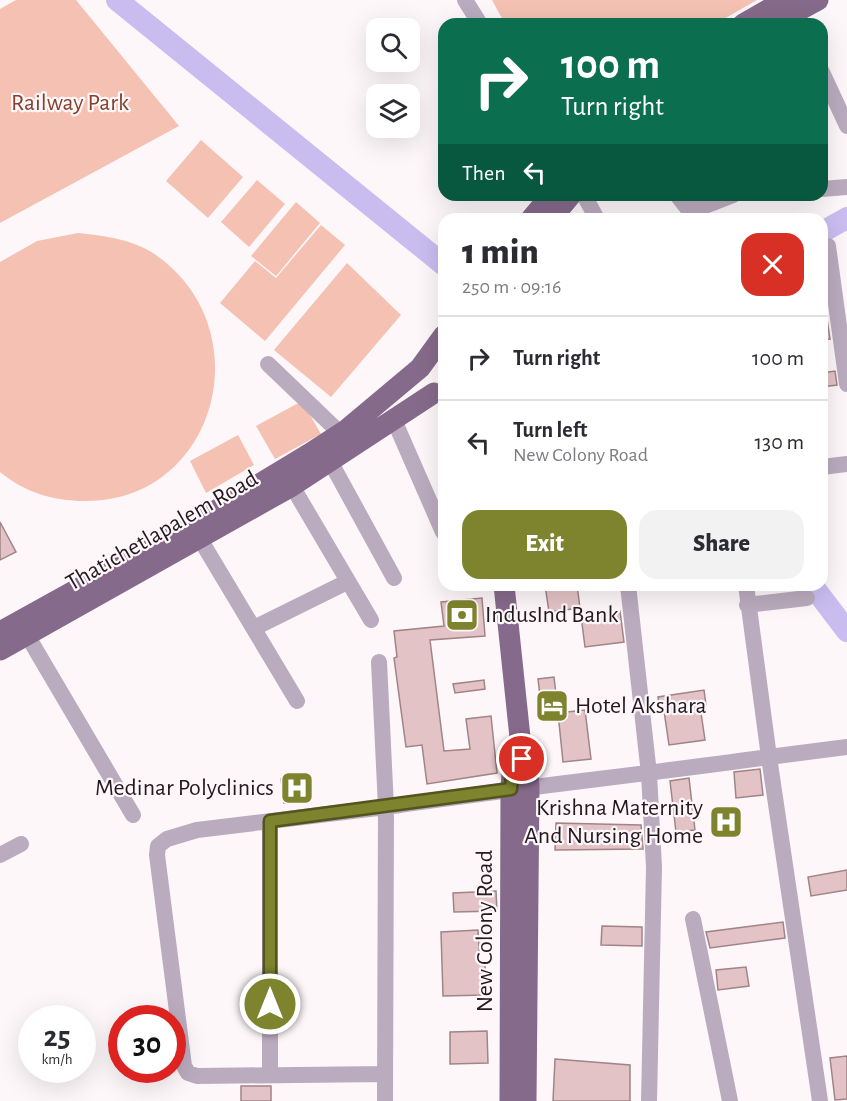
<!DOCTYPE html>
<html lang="en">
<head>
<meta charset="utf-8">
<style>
	:root { --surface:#fff; --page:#f2f2f3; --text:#2b2b33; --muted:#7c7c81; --line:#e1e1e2; --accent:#7e832e }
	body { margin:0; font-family:"Alegreya Sans",sans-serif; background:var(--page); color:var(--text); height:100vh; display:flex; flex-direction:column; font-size:22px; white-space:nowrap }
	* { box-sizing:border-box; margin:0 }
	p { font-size:20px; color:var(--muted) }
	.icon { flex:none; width:33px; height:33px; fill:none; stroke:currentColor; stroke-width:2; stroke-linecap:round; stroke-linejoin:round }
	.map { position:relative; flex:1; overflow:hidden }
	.details { position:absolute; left:438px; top:213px; width:390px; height:378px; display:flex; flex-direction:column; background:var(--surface); border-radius:18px; box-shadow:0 6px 24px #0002 }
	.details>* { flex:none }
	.banner { position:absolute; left:438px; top:18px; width:390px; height:183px; border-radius:18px; box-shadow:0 6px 24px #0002; background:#0b6e4f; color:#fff; overflow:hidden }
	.tools { position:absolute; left:366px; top:18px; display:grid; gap:12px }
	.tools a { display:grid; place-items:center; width:54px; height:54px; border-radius:12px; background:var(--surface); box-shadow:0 6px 24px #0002; font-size:30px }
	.speed { position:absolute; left:18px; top:1005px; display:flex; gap:12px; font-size:30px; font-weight:700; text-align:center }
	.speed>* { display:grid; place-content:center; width:78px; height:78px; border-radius:50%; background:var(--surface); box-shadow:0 6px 24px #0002; line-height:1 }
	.speed small { font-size:15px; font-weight:400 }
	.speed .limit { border:9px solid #d22; background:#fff; color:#111 }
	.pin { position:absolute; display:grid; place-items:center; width:51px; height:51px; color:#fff; margin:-26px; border:3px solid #fff; border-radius:50%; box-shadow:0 2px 6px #0007 }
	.me { position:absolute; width:66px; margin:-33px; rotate:0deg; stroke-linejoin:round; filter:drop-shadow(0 0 4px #0008) }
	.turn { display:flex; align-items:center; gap:21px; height:126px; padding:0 24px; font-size:27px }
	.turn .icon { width:78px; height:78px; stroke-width:2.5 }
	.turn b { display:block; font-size:42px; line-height:51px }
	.then { display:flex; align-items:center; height:57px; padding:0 24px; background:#0003; gap:12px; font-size:22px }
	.round { display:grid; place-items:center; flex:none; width:63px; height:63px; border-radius:18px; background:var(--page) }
	.headline { display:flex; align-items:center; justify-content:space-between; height:102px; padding:0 24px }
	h1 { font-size:36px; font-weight:800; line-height:45px }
	.action { display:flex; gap:12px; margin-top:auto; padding:12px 24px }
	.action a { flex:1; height:69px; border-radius:18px; background:var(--accent); color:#fff; font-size:24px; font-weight:800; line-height:69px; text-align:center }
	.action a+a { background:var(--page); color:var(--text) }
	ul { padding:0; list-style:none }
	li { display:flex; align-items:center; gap:18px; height:84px; padding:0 24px; border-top:2px solid var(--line) }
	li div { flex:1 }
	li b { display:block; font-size:22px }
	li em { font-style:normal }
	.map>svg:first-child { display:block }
	.green { fill:#f4c1b2 }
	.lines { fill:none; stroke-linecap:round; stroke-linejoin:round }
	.river { stroke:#c9bdf0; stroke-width:22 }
	.building { fill:#e3c3c6; stroke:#a18487; stroke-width:1.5 }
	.minor { stroke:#bbabbe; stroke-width:16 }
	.major { stroke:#866a8b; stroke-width:21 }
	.route-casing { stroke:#52551e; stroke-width:15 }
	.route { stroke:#7e832e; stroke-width:10 }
	.labels { text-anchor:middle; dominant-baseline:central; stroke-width:4.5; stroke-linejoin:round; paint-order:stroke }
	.park-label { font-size:24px; fill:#86402c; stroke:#fdf7fa }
	.street-label { font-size:24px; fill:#23191f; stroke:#fdf7fa }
	.poi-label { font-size:24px; fill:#23191f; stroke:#fdf7fa; text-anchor:start }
</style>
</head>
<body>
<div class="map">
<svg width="847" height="1101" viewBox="0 0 847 1101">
	<rect width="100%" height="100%" fill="#fdf7fa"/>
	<!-- green -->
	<path class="green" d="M16,0h60l103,126 -179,97v-214z
		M492,0h265l-42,24h-210z
		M201,140l42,37 -35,41 -42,-37z
		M257,180l28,24 -36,43 -28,-25z
		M296,202l24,21 -44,53 -25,-20z
		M321,225l24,20 -80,96 -45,-38 35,-42 21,17z
		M78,233c29,3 59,7 82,25 102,77 54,245 -76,243 -31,0 -60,-9 -84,-29v-210l37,-21z
		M347,263l54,52 -70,82 -57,-47z
		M302,401l19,33 -46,25 -19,-33z
		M238,435l16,30 -48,28 -16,-32z"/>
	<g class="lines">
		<!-- river -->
		<path class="river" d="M117,0l327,265
			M822,232l25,-14
			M812,585l35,46"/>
	</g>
	<!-- building -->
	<path class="building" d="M827,319l3,20 -8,1v-20z
		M835,371l2,14 -15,2v-14z
		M0,522l16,30 -16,8z
		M545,585h32l3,23 -31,4z
		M482,598l3,38 -55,4 14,111 26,-2 -4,-30 25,-3 6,57 -70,11 -5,-39 -16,2 -12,-89 3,-1 -3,-26 50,-5 -3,-24z
		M620,611l4,31 -39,5 -4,-31z
		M554,677l4,34 -16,2 -4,-34z
		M484,680l1,9 -30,4 -2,-9z
		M704,690l2,15 -6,1 5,34 -36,5 -5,-34 -4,1 -2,-15z
		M585,710l6,49 -28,3 -5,-49z
		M760,769l3,26 -27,3 -2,-26z
		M304,776l3,25 -23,2 -3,-24z
		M689,778l6,52 -19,2 -6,-51z
		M556,823l85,2 2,24 -88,1z
		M847,870v20l-36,6 -3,-19z
		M496,891l1,20 -43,1 -1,-19z
		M783,922l2,16 -75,10 -4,-16z
		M602,926l40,1v19l-41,-1z
		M478,930l2,32h5l1,33 -43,1 -2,-64z
		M746,967l3,19 -31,4 -2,-20z
		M487,1031l1,32 -38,1v-32z
		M847,1056v43l-12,1 -5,-42z
		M555,1059l75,6v36h-77z
		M241,1086h30v15h-30z"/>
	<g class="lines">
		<!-- minor -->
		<path class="minor" d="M465,0l15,24
			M822,72l25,54
			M822,189l25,-2
			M584,195l13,24
			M677,195l11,14h9l36,-14
			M828,246l19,138
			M268,364l72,69
			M394,420l49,112
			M330,461l64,117
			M822,467l25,-3
			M292,486l79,134
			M200,539l97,162
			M628,585l21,189 5,93 -5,234
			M747,605l60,-7
			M254,628l93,-46
			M27,635l106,180
			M379,662l7,145 -189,23 -30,9 -9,7 -1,9 27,211 4,7 9,3 188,-2
			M0,855l21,-11
			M693,919l37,182
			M270,1073v-252
			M385,1101l1,-294c127,-19 255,-32 383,-50l-23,-172
			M820,1101l-51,-344 78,-10"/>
		<!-- major -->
		<path class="major" d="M743,24l42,-24
			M774,24l44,-24
			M531,219l20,-24
			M551,219l20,-24
			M504,585l19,181 5,8 1,12 -3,315
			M0,632l177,-98 132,-80 37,-24 74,-62 24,-33
			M0,650l292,-164 142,-93
			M510,1101l1,-313 1,-13 11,-9"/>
	</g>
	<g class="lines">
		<!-- route casing -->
		<g class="route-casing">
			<path id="route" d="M270,1004v-183l241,-32 1,-14 11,-9 -1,-7"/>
		</g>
		<!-- route -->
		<use href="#route" class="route"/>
	</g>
	<!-- icons -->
	<defs>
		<g id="bank-square" transform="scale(1.725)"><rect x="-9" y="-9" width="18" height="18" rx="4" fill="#7e832e" stroke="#fdf7fa"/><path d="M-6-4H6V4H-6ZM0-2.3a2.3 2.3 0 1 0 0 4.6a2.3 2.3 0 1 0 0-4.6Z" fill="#fff"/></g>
		<g id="hotel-square" transform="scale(1.725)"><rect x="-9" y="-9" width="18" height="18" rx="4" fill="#7e832e" stroke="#fdf7fa"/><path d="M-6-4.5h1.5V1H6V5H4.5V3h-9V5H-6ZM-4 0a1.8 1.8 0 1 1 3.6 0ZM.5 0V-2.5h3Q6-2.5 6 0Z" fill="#fff"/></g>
		<g id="hospital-square" transform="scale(1.725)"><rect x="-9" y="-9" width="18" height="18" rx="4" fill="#7e832e" stroke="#fdf7fa"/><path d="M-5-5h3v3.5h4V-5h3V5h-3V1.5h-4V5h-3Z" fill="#fff"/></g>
	</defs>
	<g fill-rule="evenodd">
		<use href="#bank-square" x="462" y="615"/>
		<use href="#hotel-square" x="552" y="706"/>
		<use href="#hospital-square" x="297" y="788"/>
		<use href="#hospital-square" x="726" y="822"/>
	</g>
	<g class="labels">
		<!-- park labels -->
		<g class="park-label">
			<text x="70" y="103">Railway Park</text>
		</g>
		<!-- street labels -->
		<g class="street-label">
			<text transform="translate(162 531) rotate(-30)">Thatichetlapalem Road</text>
			<text transform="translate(485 931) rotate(-90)">New Colony Road</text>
		</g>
		<!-- poi labels -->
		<g class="poi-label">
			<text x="485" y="615">IndusInd Bank</text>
			<text x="575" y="706">Hotel Akshara</text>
			<text x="274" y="788" text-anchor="end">Medinar Polyclinics</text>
			<text x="703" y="808" text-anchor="end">Krishna Maternity<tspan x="703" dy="28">And Nursing Home</tspan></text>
		</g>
	</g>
</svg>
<div class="tools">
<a><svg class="icon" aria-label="search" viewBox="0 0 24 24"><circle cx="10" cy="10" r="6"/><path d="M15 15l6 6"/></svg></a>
<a><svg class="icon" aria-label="layers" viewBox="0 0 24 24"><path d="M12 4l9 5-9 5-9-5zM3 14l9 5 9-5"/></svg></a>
</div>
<div class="speed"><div>25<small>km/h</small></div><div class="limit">30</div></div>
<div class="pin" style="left:522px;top:759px;background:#d93025"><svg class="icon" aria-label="arrive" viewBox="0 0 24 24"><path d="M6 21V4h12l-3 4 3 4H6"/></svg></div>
<svg class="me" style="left:270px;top:1004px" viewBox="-20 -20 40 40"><circle r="17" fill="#7e832e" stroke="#fff" stroke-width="3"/><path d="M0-11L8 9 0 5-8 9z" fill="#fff"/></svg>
<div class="banner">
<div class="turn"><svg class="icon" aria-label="right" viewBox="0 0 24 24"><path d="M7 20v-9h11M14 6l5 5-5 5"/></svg><div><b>100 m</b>Turn right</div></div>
<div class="then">Then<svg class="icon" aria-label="left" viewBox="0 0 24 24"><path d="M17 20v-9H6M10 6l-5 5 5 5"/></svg></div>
</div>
<section class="details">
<div class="headline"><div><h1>1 min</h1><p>250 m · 09:16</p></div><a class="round" style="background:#d93025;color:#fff"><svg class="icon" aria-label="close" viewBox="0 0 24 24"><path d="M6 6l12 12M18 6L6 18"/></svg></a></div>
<ul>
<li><svg class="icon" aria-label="right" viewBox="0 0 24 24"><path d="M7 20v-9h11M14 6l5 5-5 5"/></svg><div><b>Turn right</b></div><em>100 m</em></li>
<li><svg class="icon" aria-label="left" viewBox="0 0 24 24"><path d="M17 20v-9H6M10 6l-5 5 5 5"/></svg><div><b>Turn left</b><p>New Colony Road</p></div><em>130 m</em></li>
</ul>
<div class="action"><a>Exit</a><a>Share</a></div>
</section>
</div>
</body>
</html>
